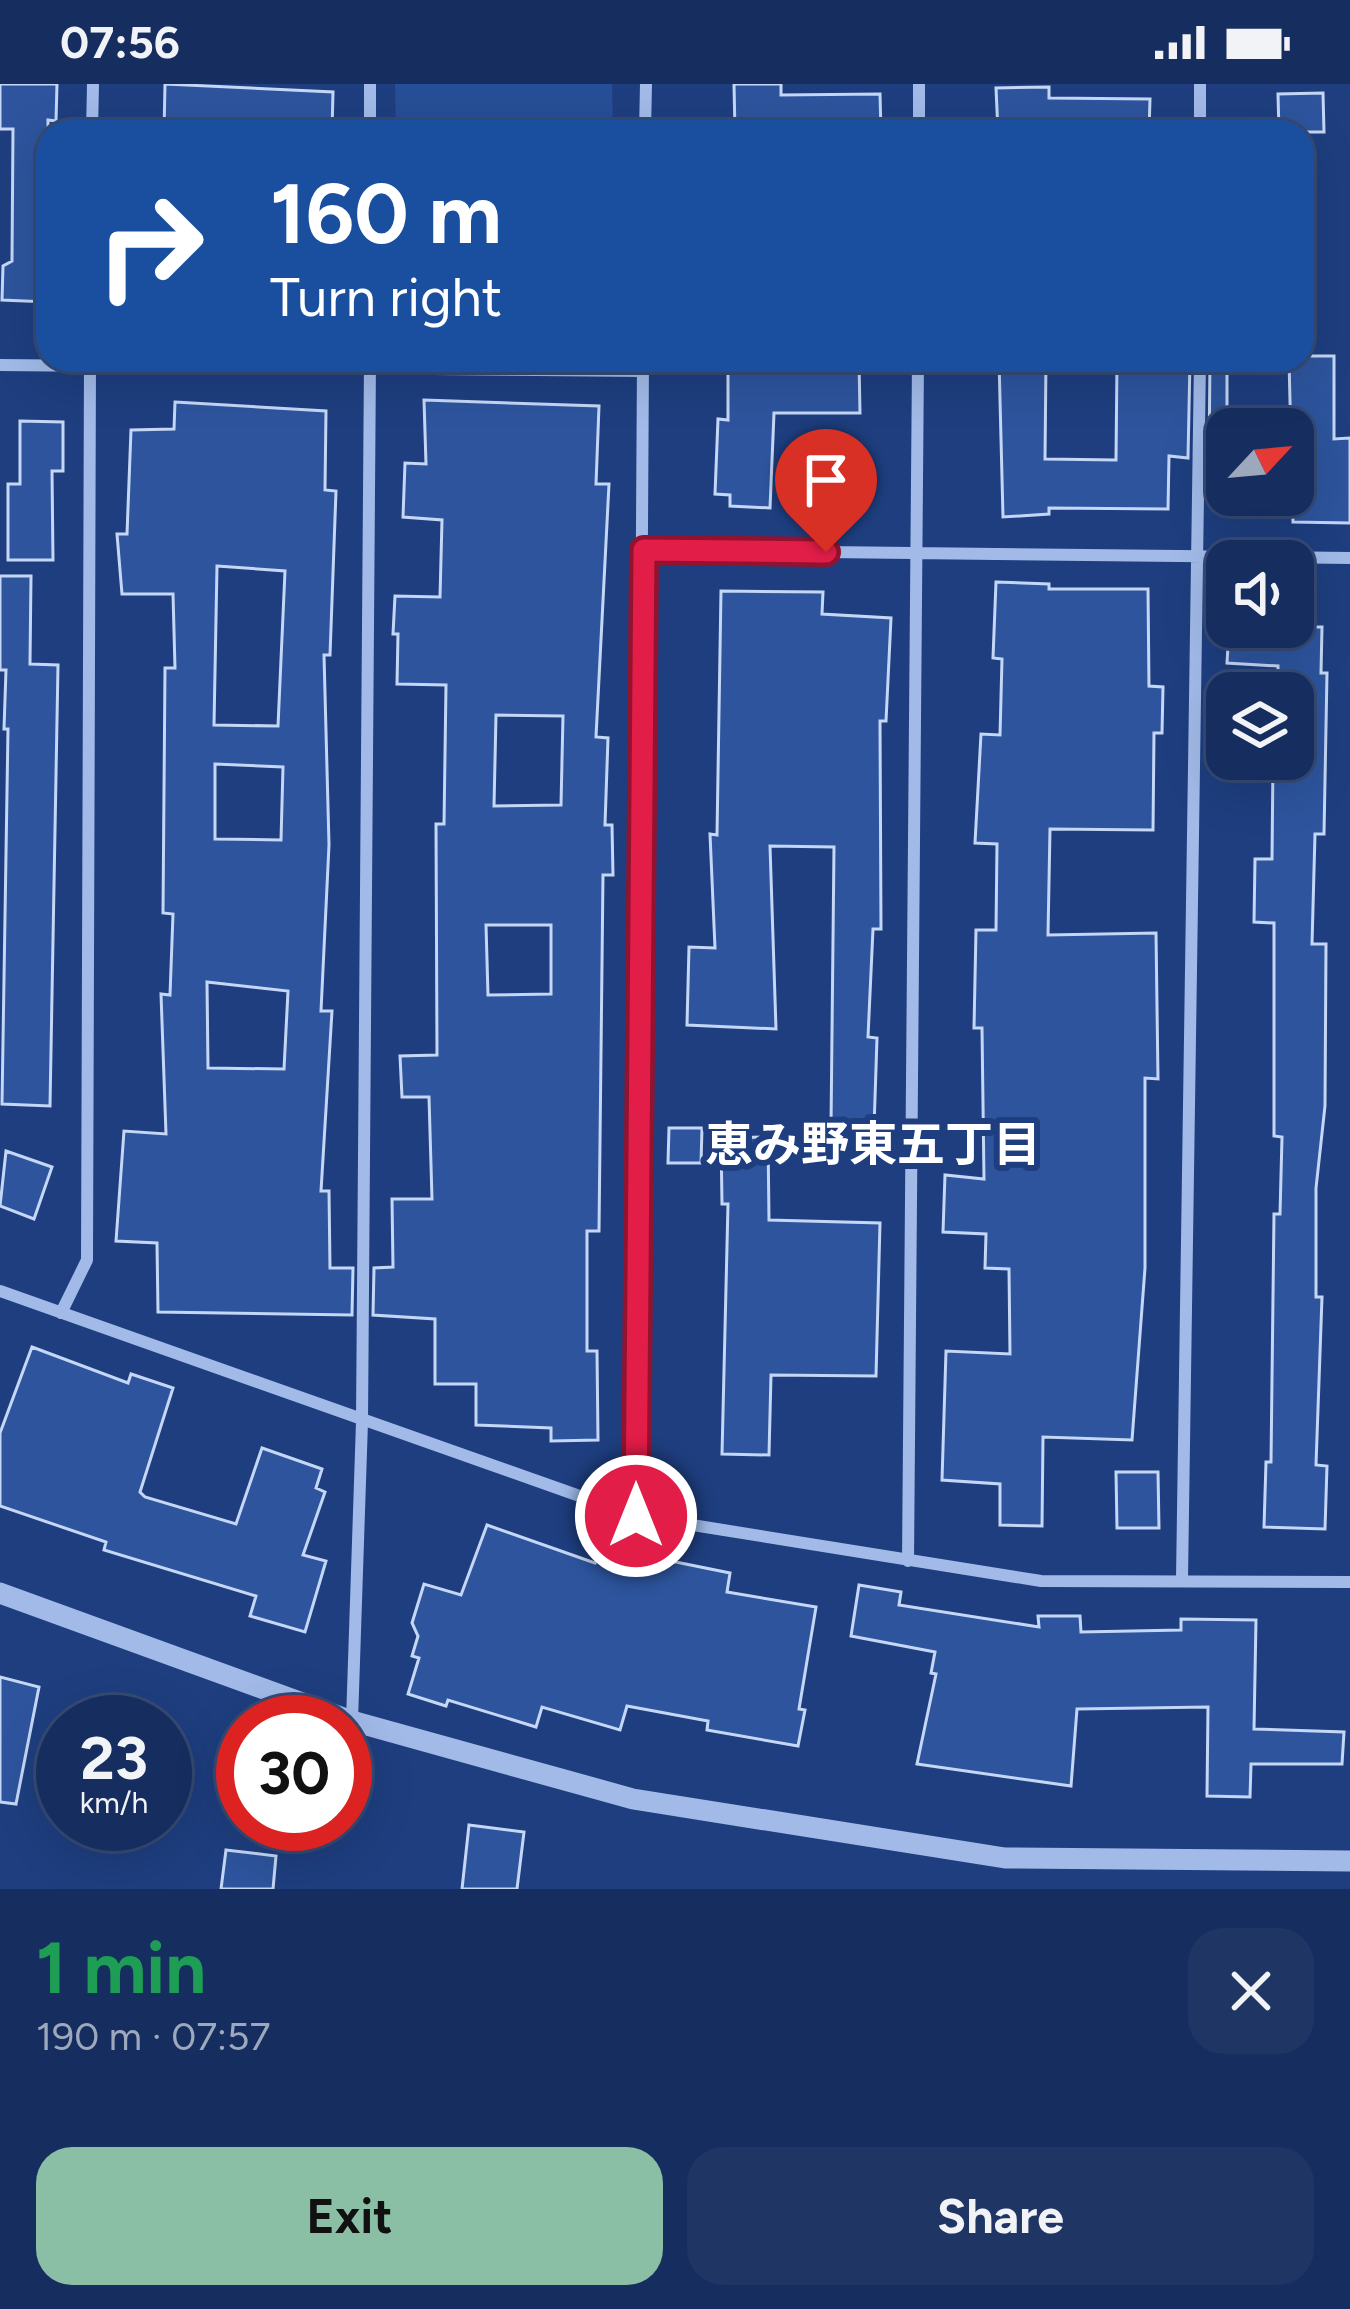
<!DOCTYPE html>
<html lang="en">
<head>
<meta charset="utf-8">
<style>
	:root { --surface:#162e5f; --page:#1f3665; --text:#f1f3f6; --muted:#9ea8bd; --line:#354a74; --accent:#8abfa5 }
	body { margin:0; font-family:Figtree,"Noto Sans JP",sans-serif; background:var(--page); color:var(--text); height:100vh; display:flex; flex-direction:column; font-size:45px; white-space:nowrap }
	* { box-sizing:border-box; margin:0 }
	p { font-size:39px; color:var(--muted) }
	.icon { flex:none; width:66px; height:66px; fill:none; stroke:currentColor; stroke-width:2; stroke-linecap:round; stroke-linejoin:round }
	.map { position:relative; height:1805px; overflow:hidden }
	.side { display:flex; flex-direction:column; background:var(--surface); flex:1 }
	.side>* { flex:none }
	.banner { position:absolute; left:36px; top:36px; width:1278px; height:252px; border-radius:36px; box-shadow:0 12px 48px #0002,0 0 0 3px var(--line); background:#1a4fa0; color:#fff; overflow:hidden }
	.needle { width:78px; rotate:64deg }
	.buttons { position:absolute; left:1206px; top:324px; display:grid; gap:24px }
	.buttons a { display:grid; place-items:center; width:108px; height:108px; border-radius:24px; background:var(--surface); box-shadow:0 12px 48px #0002,0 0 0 3px var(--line); font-size:60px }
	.speed { position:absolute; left:36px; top:1611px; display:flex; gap:24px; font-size:60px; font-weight:700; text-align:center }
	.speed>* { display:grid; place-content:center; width:156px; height:156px; border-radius:50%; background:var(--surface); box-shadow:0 12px 48px #0002,0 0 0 3px var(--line); line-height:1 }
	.speed small { font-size:30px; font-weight:400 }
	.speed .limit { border:18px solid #d22; background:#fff; color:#111 }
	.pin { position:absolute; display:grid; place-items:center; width:102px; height:102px; color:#fff; margin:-123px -51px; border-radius:50% 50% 50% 0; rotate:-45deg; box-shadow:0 0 12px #0007 }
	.pin .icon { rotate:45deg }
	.me { position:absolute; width:132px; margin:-66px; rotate:0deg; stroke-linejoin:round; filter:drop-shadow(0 0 9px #0008) }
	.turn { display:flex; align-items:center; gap:42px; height:252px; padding:0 36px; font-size:54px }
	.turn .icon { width:156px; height:156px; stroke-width:2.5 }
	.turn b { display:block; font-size:84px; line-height:102px }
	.round { display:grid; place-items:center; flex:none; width:126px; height:126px; border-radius:36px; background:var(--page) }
	.headline { display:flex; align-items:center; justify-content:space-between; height:204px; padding:0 36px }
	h1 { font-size:72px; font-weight:700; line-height:90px; color:#1e9e55 }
	.primary-button { display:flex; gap:24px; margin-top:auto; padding:24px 36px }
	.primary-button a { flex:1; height:138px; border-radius:36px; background:var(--accent); color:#111; font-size:48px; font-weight:700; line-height:138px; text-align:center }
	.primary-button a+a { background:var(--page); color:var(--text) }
	.status { display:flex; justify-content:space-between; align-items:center; height:84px; padding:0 60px; background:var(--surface); direction:ltr }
	.status svg { height:33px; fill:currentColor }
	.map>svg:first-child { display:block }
	.green { fill:#274f97 }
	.building { fill:#2d549d; stroke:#c5d7f6; stroke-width:3; fill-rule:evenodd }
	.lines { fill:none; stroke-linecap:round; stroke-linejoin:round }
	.minor { stroke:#a1bae8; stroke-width:12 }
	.tertiary { stroke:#a1bae8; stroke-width:21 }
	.route-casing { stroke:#92132f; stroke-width:30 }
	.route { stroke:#e11d48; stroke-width:21 }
	.labels { text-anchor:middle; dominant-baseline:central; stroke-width:12; stroke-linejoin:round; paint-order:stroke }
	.neighbourhood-label { font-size:48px; font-weight:bold; fill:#fff; stroke:#1e3e7f }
</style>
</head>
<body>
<div class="status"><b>07:56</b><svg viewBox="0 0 49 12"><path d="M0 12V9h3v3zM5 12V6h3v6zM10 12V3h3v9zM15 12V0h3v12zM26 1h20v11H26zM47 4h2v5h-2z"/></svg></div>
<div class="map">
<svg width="1350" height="1805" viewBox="0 0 1350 1805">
	<rect width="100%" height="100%" fill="#1e3e7f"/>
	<!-- green -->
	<path class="green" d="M395,0h217l1,48h-217z"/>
	<!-- building -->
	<path class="building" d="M0,0h57l-1,37 -8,-1v182l-46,-2 1,-34 9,-5 1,-132h-13z
		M165,0l168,8 -1,40h-168z
		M734,0h47v11l99,-1 1,38h-146z
		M1049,3v11l101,1 -1,33h-151l-2,-44z
		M1323,9l1,39h-45l-1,-38z
		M1302,272h32v83l16,-1v85l-57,-1 -4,-162z
		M728,276h131l1,53h-86l-4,95 -40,-2v-11l-15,-1 3,-75 10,1z
		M999,276h47l-1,99 71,1 1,-100h73l-2,98 -19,-2 -1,53 -119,-1v6l-46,3z
		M1210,276h17v100l-18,-1z
		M424,316l175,6 -3,78h13l-13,253 12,1 -3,87h7l1,50h-10l-4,356h-12v120h10l1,89 -47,1v-13l-75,-3v-41h-41v-65l-62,-4 1,-47 19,-1 -1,-68h40l-3,-102h-27l-2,-41 37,-1 -1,-231h8l2,-139 -49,-1 1,-50h-5l2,-38 45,1 2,-77 -39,-3 2,-54 21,1zM496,631l67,1 -2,89 -67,1zM486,841h65v69l-63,1z
		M175,318l151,9 -1,79 11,1 -6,164h-6l5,190 -8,166h11l-11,180h8l1,77h23l-1,47 -194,-3 -1,-69 -41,-2 8,-110 42,3 -5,-140 9,1 3,-81 -10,-1 2,-245h10l-2,-74h-51l-5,-60h10l4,-104 43,-1zM217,482l68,5 -7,155 -64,-1zM215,680l68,3 -2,73 -66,-1zM207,898l81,9 -4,78 -76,-1z
		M20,337l43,1v49h-11l1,89h-45v-76h12z
		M0,492h31l-1,88 28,1 -8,441 -48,-2 6,-375h-4l2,-59h-6z
		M996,498l53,2v5h99l1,97 14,1 -1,46h-8l-1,97 -103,-1 -2,106 108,-2 2,146 -13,-1v190l-13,172 -89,-3 -1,89 -42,-1v-41l-58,-4 4,-129 64,3 -1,-85 -24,-1 1,-34 -43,-2 2,-57 39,4 -2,-151h-8l2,-98h20l1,-86 -22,-1 6,-109 19,1 2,-76 -9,-1z
		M721,507l102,1 -1,22 69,4 -5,103h-6l1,208h-8l-5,108 9,1 -3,90 -43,-1 3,-280 -64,-1 6,183 -89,-4 2,-78 26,1 -5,-114 7,1z
		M1282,543h40l-1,46h6l-3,161h-9l-3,110h14l-1,162 -9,82v109h6l-6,168 11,1 -2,63 -61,-2 2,-65h5l3,-248h6l2,-77 -8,-1v-213l-20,-1 1,-63h17l1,-99h20v-67h-15v-27l-51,-3 2,-34 53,3z
		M669,1044h33l-1,35h-33z
		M768,1053l1,83 111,3 -4,153 -105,-1 -2,80 -47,-1 6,-250h-6l-1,-66z
		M6,1067l46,16 -18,52 -34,-13z
		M32,1263l96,36 3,-9 42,14 -33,104 5,5 91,27 26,-76 60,21 -6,19 9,4 -22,63 23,6 -21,71 -55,-16 6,-20 -152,-46 2,-8 -106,-36v-73z
		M1116,1388h42l1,56h-42z
		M487,1441l108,38 8,-26 58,22 69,14 -3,19 89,15 -17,102 6,1 -7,36 -91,-16 1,-9 -81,-15 -7,24 -78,-23 -6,20 -88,-27 -2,6 -38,-12 11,-36 -7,-2 6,-20 -6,-13 12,-39 37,11z
		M859,1501l42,7 -2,13 140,22 -1,-11h42l1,16 100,-2v-11l75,1 -2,109 90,3 -2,32h-91l-1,33 -43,-1 1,-89 -131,2 -6,77 -154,-22 19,-90 -5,-1 4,-21 -84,-16z
		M0,1593l39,10 -23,117 -16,-2z
		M469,1741l55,7 -7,57h-55z
		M226,1766l50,6 -3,33h-52z"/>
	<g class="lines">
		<!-- minor -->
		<path class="minor" d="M370,0v48
			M92,48l1,-48
			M645,48l1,-48
			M919,48v-48
			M1200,48v-48
			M0,281l643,6
			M644,466l706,8
			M0,1207l636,225 405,65 309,1
			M61,1229l26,-53 3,-900
			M636,1432l7,-1156
			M908,1477l10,-1201
			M1182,1495l18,-1219
			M352,1637l10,-299 8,-1062"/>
		<!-- tertiary -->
		<path class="tertiary" d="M0,1509l352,128 281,78 372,59 345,3"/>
	</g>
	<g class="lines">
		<!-- route casing -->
		<g class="route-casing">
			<path id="route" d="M636,1432l8,-966 182,2"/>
		</g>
		<!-- route -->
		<use href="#route" class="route"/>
	</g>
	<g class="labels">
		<!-- neighbourhood labels -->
		<g class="neighbourhood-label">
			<text x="873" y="1060">恵み野東五丁目</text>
		</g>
	</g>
</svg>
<div class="buttons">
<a><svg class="needle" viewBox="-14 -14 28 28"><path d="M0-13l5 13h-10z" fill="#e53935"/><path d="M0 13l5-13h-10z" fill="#9ea8bd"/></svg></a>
<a><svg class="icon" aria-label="sound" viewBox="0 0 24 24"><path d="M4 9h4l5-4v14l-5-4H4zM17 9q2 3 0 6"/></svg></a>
<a><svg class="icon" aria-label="layers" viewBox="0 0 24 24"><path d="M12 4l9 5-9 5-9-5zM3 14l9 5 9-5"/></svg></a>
</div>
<div class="speed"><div>23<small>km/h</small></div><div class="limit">30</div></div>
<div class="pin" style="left:826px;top:468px;background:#d93025"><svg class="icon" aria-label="arrive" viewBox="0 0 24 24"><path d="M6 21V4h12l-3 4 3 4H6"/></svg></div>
<svg class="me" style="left:636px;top:1432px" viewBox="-20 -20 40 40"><circle r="17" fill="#e11d48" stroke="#fff" stroke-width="3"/><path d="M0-11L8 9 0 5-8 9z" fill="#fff"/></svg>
<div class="banner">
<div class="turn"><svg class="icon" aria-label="right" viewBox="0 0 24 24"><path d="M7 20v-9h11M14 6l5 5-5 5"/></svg><div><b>160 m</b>Turn right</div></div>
</div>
</div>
<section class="side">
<div class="headline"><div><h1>1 min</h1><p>190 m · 07:57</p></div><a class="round"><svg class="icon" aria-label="close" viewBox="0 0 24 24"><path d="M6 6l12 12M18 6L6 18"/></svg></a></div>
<div class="primary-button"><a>Exit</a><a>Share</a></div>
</section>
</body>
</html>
